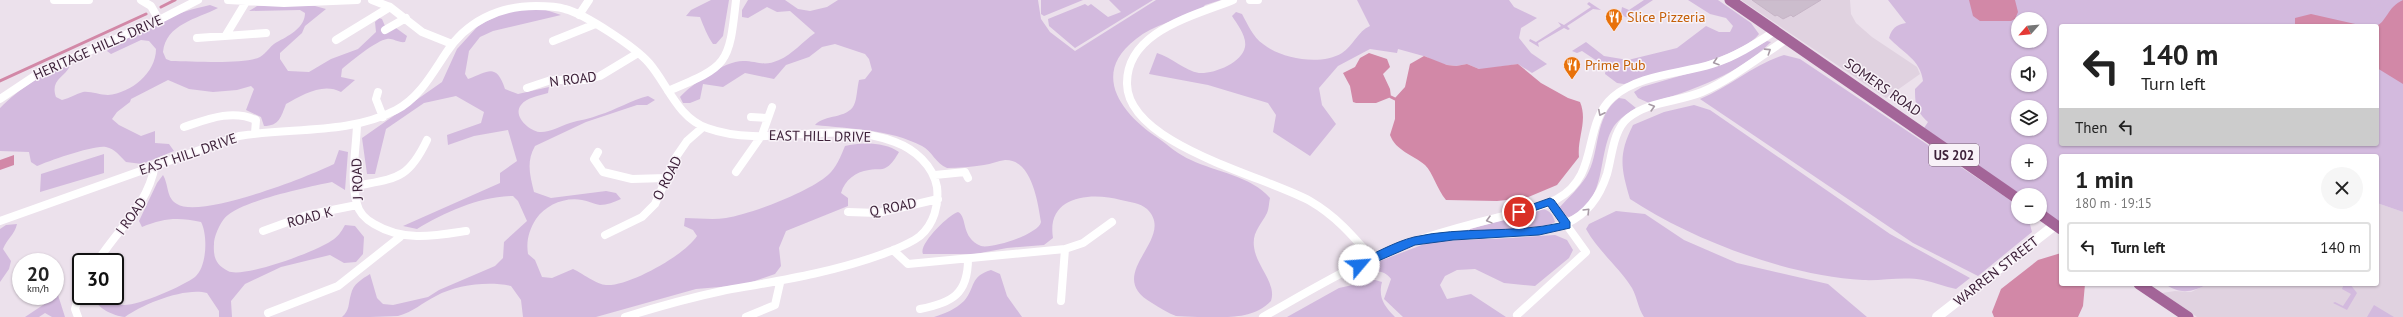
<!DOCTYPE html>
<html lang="en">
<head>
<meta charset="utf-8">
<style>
	:root { --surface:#fff; --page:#f6f6f6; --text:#222; --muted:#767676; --line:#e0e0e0 }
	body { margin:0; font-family:"PT Sans",sans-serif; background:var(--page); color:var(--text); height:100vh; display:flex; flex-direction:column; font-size:15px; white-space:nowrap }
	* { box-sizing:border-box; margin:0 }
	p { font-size:13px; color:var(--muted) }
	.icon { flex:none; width:22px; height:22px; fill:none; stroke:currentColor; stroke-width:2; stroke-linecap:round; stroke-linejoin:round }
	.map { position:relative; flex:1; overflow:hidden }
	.side { position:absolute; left:2059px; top:154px; width:320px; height:132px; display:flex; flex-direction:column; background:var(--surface); border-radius:4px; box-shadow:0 1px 3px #0004 }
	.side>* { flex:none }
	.banner { position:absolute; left:2059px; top:24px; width:320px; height:122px; border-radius:4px; box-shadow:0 1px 3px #0004; background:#fff; color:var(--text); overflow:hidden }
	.needle { width:26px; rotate:243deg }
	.fabs { position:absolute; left:2011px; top:12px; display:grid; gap:8px }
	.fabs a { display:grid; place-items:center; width:36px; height:36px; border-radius:50%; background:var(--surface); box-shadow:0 1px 3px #0004; font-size:20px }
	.speed { position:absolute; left:12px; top:253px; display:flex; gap:8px; font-size:20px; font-weight:700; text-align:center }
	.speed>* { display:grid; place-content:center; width:52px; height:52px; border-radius:50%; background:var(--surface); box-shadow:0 1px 3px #0004; line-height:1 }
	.speed small { font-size:10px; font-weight:400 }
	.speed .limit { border:2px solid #111; border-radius:6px; background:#fff; color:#111 }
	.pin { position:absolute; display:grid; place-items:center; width:34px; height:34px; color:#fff; margin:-17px; border:2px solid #fff; border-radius:50%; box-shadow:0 1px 4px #0007 }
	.me { position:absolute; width:44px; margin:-22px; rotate:63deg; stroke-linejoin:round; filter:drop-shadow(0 0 3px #0008) }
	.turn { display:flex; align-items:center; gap:14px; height:84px; padding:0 16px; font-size:18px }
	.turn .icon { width:52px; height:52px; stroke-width:2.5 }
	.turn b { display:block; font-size:28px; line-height:34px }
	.then { display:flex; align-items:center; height:38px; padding:0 16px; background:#0003; gap:8px; font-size:15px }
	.round { display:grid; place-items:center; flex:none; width:42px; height:42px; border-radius:21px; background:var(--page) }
	.overview { display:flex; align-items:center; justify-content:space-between; height:68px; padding:0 16px }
	h1 { font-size:24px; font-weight:600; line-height:30px }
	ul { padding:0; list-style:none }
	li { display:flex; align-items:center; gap:12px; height:50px; margin:0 8px 6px; padding:0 8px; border:2px solid var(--line); border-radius:4px }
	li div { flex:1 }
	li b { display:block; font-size:15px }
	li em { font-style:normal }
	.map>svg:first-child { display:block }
	.built { fill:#e0d2e0 }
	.green { fill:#d3bade; fill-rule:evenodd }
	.water { fill:#d288a7 }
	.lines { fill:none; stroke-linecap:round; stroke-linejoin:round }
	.stream { stroke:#d288a7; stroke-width:3 }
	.building { fill:#ccbdcd; stroke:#c6b4c6 }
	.minor { stroke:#fff; stroke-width:8 }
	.tertiary { stroke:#fff; stroke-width:10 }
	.primary { stroke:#a36598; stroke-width:11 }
	.oneway { stroke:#a89ba6 }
	.route { fill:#1a73e8; stroke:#114b97 }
	.labels { text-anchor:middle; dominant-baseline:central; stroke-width:3; stroke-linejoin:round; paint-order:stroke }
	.shield { fill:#f8f2f8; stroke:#756072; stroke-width:1 }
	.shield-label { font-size:13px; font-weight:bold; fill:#3d2139 }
	.food-label { font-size:14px; fill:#c56008; stroke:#f8f2f8; text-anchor:start }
	.street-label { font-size:14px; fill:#3d2139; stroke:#f8f2f8 }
</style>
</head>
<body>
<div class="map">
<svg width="2403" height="317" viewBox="0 0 2403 317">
	<rect width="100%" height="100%" fill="#ece1ec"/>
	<!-- built -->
	<path class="built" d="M1741,0h109l1,14 5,9 16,14 45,30 3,7 -34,24z
		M2377,203l26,9v105h-206l-35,-24 13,-2 16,1 17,-8h169z"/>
	<!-- green -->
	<path class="green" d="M711,0h18l-6,36 -7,8h-3c-6,-9 -9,-17 -13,-27l-14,-1 5,-6z
		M748,0h37l13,9 12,2 17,-4 11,-7h200l3,19 9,13 25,19 81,-51h65l-16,5 -5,6c-20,8 -47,14 -64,28 -46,35 -14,75 22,99 11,8 21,17 33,22 25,12 60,16 79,38 -1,4 -1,11 -3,15 -6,12 -15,19 -13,34 2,19 23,36 17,54 -14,14 -31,16 -50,16 -11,0 -35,0 -45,-1 -8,-3 -16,-8 -24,-13 -51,-29 26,-64 -5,-94 -7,-6 -17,-7 -26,-9 -29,-8 -75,-5 -68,38l-9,7 -37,3 -32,6h-52c-5,-9 25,-39 35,-42 10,5 2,25 23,34 11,3 58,-12 60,-24 -3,-19 -9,-63 -36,-62 -7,1 -14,4 -21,5 -12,2 -25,3 -37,3 -11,-4 -15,-17 -25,-22 -33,-17 -71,-17 -107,-21 10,-11 32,-6 39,-20 3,-6 3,-17 5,-25l6,-1 7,-9 -3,-11 -4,-5 -30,-10 -13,3 -13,10 -23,8 -12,14 -29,-6 -22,14 -20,-3 -3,15 -10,4h-7l-3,-6c12,-13 44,-36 63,-36 14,0 21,6 36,-1 13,-5 24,-19 36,-27l-25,-22 -13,1 -10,-5 -19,11 -6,-1v-7z
		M1041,0h42l-39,16 -3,-2z
		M1109,0h44l-78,48 -26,-22 -1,-7 37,-15 3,2 3,-2 17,13 13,-5z
		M1357,0h152l5,7 23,11 -16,10 -2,10 12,15 16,11 -15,9 -14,-9 -32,5h-7l-12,-5 -11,2 -9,-1 -14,-4 -6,-4 -29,-8 -1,4 -27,-4 -32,17 -19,22 3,17 14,19 -26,32 -37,-24 3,-17 -8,-12 -60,-18 -59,-11 8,-21c14,4 28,18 42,20 15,1 43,-10 46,-26 2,-11 -8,-23 -13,-31l4,-4 6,2c6,11 11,23 21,30 18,15 58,22 79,9 11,-7 16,-22 28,-27z
		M1644,0h9l-21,14 5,4 -12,-1 -4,-4 1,-6 7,3z
		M1688,0h30l33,23 8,11c-16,22 -108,46 -135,50l-7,-1 -12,-9 1,-7 -24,-16 -5,2 -5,-2 14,-9 18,14 24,4 49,-12 29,-22 13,6h11l3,-6 -7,-8 -16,-4z
		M1888,0h515v212l-26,-9v-47h-316v67l-21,-15v-13h-19l-97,-67 4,-6c-12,-11 -13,-18 -13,-33l8,-8c-2,-21 -21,-29 -34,-43 3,-10 7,-13 17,-15zM2018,19h22v22h-22zM2061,26h316v118h-316zM2018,63h22v22h-22zM2018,107h22v22h-22zM2018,151h22v22h-22z
		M1589,2l12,8 -8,-1 -26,17 3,3 -2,1 -4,-2 -26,15 1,4 -10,-6 1,-2 6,3 25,-16 -3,-4 6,3 27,-18 -4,-3z
		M210,5l8,3c-21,11 -52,16 -55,44l3,7 5,2c20,0 73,4 89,-4 7,-4 11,-13 19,-16 11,-6 26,-14 26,-28l-5,-3 -51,1 8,-5h58l11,3 -21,17 -3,7 -22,20v6l8,12 21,1 22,-13 27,-10 18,-17 -1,-10 4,-4 3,1 3,7 11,2 11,8 -2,6c-7,1 -12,-4 -18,-3 -10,1 -37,23 -45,30l-1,8 14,3 -14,12c-18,-10 -39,3 -55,12 -5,13 -7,22 -22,22l-3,-9 -15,-7 8,-21 -3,-3 -14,4 -24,2 -24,-3 -21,-9 -37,19 -1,3 -13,10 -5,7 7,6 22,11 14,-5v12l14,1 5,7 -32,13 -16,-2c-6,-6 -11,-13 -20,-15 -10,-3 -58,14 -69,19l-6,-4 -2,-10 -29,-1v-43c19,-19 44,-37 70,-42 -6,12 -20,14 -14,31l6,3c8,-2 14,-6 21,-8 7,-1 17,3 25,3 23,-2 48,-22 48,-46l-7,-8 -8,-1 -30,14 -4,-3c21,-23 72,-39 103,-46z
		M513,7h24l24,8 -68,16 -13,6 -11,14 -4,23 3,5c20,-7 28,-17 37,10l13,5 31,-7 -1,6c-9,3 -21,4 -27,12 -9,11 9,27 20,27 10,0 19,-6 29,-9 9,-3 20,-4 29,-8 17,-5 32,-15 49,-19l7,4 -8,5h-10l-51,17 -51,24c-9,16 -5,29 -1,46l17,6 55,-7 10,2 5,6c-7,3 -14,6 -21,6 -6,-1 -12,-4 -18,-5 -18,-3 -36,5 -46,19 -7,11 -10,22 -8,35l7,6 7,17 10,1 21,-9c7,3 25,16 33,16 22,2 79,-30 91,-49l-4,-6 -9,-4 1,-8c13,0 28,2 41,0 25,-4 83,-26 102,-43 8,-7 13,-19 17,-29 16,-4 40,-4 54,6 -3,5 -7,12 -12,15 -6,4 -12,1 -18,3 -14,2 -24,10 -28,23l7,5v8l-62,25 -7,17 2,18 -6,8 -32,11 -47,4 -100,28h-73l-2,-17 -10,-14c-24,-5 -54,-1 -75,10 -14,7 -23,16 -38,20 -17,1 -39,1 -56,1 8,-7 6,-13 9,-23 2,-10 11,-15 19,-20l7,24 6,6 10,1 35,-8 11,-7 56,-24 8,-8 1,-16 23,-21 -9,-20 -5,-5c-35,1 -67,16 -96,33l-14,-3 97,-43v-10l17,-12 -9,-31 -34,6 -26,9 -1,-10 34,-12 3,-11 -28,-16 -32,7 -38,26 -11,45h-8l-5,-36 80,-56 15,-33 21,-23z
		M1767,41l4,1c-32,32 -79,49 -122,61l-11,-5 -4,-6 8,-5 89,-26z
		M1784,55l16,4 207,139 11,8v11h10l4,15 -54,44 -65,-33 -213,-144c30,-12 54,-35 84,-44z
		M1619,98l6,1 11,9c-8,5 -17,11 -22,18 -18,28 -5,76 -45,91l-5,-2 -5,-7c9,-10 20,-20 27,-31 15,-24 7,-60 33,-79z
		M1694,105l16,5 180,124 80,44 -14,11c-11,-2 -22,-7 -33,-9 -20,-4 -40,1 -60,0 -75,-4 -171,-40 -233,-81 -9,-31 -12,-44 3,-74l31,-13z
		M339,150l9,2 -3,38 -13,-8c-24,5 -86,18 -104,33 -7,5 -14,21 -14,29 -1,13 2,21 14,27 15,8 89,-20 103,-30 7,-4 10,-9 14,-16l10,1 9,11 -1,17 -7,8 -12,1 -14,-8 -49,12 -36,17 -14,17 1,16h-13v-6l-12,-18c-22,-6 -64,11 -82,24 -12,-1 -28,-9 -33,-21h21l2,5c2,1 6,4 8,4 15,1 60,-19 72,-28 12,-10 13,-42 6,-55 -23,-5 -37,-4 -59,5l-3,-6 18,-38 6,-8c6,10 3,23 14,29 23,15 131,-27 157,-40z
		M104,154v19l-64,19 1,-18z
		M1542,209c8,1 11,6 13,13 -10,9 -71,12 -85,9v-2z
		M1616,211l29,3 39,26 53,23 91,21 39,33h-223c-6,-9 -7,-20 -12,-29 -13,-21 -34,-37 -46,-59l3,-5z
		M17,224c-2,10 -10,15 -14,25l8,12 -2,8 -9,13v-53l6,-4z
		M1555,235l12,5 6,10 -4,8 -34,28 -31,-3 -29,-14 -18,1 -12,6 -5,9 7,14 24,-5 35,23h-103l-19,-18 7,-20c-11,-14 -24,-4 -39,1l-6,-2 34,-17 47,-18 24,-3 60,-2z
		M991,270l9,4 7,22 15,21h-88c10,-3 22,-8 30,-16 12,-14 5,-24 27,-31z
		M1375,280l7,2c-4,15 2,24 13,35h-108l52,-29z
		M2165,284h43c-16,8 -27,11 -43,0z
		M2344,284h6l7,9 -10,17 -14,-7 2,-1 8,4 8,-12 -9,-5z
		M58,295l7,22h-13l-7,-4 -6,4h-14z
		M2374,305l20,12h-27z"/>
	<!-- water -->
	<path class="water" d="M1969,0h46l3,12 -3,7 -4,2h-31l-7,-5z
		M2403,0v84l-26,-16 -1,-42c11,-4 11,-19 27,-26z
		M2311,14l53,12 -69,-1v-7z
		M1369,53l18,6 3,8 -7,7 7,15 1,8 -15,6h-20l-3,-1 -3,-16 -7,-13 12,-6 5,-9z
		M1424,56l23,9 9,1 11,-2 12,5 39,-5 23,19 27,15 12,4c8,19 -3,36 -1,55l-22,28 -31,13 -29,3 -51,-1c-9,-11 -13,-27 -21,-35 -13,-11 -29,-14 -35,-30l5,-16v-21l10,-11 5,-23z
		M14,155v10l-14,5v-10z
		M2061,253v31h24l-2,22 -5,11h-84l-2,-5 9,-23 37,-29z"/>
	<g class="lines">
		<!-- stream -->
		<path class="stream" d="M161,7l14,-7
			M0,81l146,-67
			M1391,97l4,2"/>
	</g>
	<!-- building -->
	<path class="building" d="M1752,0h69l-28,17 -2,-2 -8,4 -6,-4 -2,1z"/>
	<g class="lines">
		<!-- minor -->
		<path class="minor" d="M54,0h35
			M141,0l10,6 8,14
			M228,0l56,3 73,-3
			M372,0l18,7 32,25 30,12
			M1233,0c-39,16 -107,31 -106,84 1,61 138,92 183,117 26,15 43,35 62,57
			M1250,0h8
			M579,15l10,-15
			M385,30l21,-12
			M226,35l20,-33
			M197,38l69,-5
			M336,40l54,-33
			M553,41l40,-16
			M527,88l24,-8h34l15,-4 38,-23
			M668,91c60,-25 61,-26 68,-91
			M378,92l-2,7 7,18
			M0,99l39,-26 120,-53 39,-20
			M751,117l16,1
			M357,125c-1,26 -7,54 0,79 2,9 10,16 17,20 30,18 60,12 92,7
			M184,127c24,-8 48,-18 72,-7l-1,13
			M598,152l-4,7 9,13 29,7 34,-1
			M736,172l26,-37 10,-28
			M935,175l30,-3 3,6
			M356,186c40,-8 52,-6 71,-46
			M848,212l30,1 60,-14
			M0,221l239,-85c51,-9 109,-1 157,-26 23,-12 36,-36 50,-57 20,-31 52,-47 90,-47 9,0 20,0 29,3 20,5 70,38 84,54 19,22 28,54 58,65 61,22 127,-10 188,14 19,7 38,23 42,45 2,18 -3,37 -17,49 -10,8 -24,13 -37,18 -52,19 -106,27 -161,37 -33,7 -65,16 -97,26
			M263,231l44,-16 50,-10
			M605,235l37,-18 13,-13 21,-47 11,-16 16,-14
			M1437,237c22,-1 45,-2 67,-3 49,-3 86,-7 103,-60 5,-17 6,-44 21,-56 21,-17 50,-16 74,-26 30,-13 57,-35 85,-53
			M893,250l15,14 157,-15 18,-6 29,-21
			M97,262c21,-33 51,-57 58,-97
			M1061,301l4,-52
			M920,309c32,-6 48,-15 48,-50
			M268,313l70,-27 62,-49
			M1517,315l69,-63 -36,-50
			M78,317l-3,-8 6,-21
			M746,317l29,-12 5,-22
			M1263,317c50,-28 100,-59 155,-77 28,-9 57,-17 86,-24 18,-5 37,-8 53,-17 44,-24 24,-74 56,-102 26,-23 68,-23 99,-33 23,-7 43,-20 63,-33"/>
		<!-- tertiary -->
		<path class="tertiary" d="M1937,317l118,-92"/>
		<!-- primary -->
		<path class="primary" d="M1730,0l288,199
			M2040,214l21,15
			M2139,284l49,33"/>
	</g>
	<!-- one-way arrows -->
	<defs><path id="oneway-chevron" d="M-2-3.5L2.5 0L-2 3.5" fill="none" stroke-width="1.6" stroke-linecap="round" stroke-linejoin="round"/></defs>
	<g class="oneway">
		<use href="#oneway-chevron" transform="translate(1768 51) rotate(-33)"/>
		<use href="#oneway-chevron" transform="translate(1716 62) rotate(162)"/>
		<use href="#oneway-chevron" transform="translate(1652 107) rotate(-17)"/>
		<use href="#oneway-chevron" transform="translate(1601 113) rotate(117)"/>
		<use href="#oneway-chevron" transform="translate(1587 211) rotate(-45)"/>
		<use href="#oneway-chevron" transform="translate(1489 220) rotate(165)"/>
	</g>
	<!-- route -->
	<path class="route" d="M1550,198l4,2 16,22v6l-31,7 -86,5 -38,5 -53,23 -3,1 -5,-4 1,-3c19,-8 39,-20 59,-25 48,-11 98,-3 146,-14l-12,-17 -29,10 -5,-4 2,-2z"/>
	<!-- icons -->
	<defs>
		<g id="restaurant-pin" transform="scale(0.9)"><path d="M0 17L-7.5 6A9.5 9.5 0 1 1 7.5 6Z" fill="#e8710a" stroke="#f8f2f8"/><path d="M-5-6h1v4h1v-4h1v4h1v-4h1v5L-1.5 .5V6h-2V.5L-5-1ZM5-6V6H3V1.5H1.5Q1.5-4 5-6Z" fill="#fff"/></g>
	</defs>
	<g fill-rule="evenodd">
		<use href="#restaurant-pin" x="1614" y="17"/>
		<use href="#restaurant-pin" x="1572" y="65"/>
	</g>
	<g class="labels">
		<!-- shield labels -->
		<rect class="shield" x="1929" y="144" width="50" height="22" rx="3"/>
		<g class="shield-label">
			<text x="1954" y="155">US 202</text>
		</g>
		<!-- food labels -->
		<g class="food-label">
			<text x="1627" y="17">Slice Pizzeria</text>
			<text x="1585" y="65">Prime Pub</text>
		</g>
		<!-- street labels -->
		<g class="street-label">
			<text transform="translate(98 47) rotate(-24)">HERITAGE HILLS DRIVE</text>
			<text transform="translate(573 79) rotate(-7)">N ROAD</text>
			<text transform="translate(1883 87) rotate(35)">SOMERS ROAD</text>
			<text transform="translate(820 136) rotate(1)">EAST HILL DRIVE</text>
			<text transform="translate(188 154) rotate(-19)">EAST HILL DRIVE</text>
			<text transform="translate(667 178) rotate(-63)">O ROAD</text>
			<text transform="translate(357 179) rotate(-92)">J ROAD</text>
			<text transform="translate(893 207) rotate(-11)">Q ROAD</text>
			<text transform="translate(131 216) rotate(-54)">I ROAD</text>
			<text transform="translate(310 217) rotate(-15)">ROAD K</text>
			<text transform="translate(1996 271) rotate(-38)">WARREN STREET</text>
		</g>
	</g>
</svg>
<div class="fabs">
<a><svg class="needle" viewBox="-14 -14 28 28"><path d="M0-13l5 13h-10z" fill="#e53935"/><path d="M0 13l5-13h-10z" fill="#767676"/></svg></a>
<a><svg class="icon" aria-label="sound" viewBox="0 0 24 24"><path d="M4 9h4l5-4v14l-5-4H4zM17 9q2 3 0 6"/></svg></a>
<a><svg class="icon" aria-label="layers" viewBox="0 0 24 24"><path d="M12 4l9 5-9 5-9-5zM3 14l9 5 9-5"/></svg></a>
<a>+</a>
<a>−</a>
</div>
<div class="speed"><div>20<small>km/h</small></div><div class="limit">30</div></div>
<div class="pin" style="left:1519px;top:212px;background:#d93025"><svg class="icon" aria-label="arrive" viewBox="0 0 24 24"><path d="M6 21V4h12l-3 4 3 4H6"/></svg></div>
<svg class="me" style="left:1359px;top:265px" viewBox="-20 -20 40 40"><circle r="19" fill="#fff"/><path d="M0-13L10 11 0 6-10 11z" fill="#1a73e8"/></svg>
<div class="banner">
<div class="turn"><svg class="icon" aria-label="left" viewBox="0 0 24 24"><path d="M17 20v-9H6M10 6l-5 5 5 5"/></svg><div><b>140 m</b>Turn left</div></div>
<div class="then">Then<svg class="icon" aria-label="left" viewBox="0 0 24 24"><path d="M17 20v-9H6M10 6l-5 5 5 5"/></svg></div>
</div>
<section class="side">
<div class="overview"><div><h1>1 min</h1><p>180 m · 19:15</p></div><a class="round"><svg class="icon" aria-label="close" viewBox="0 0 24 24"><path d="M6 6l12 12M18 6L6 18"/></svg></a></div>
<ul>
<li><svg class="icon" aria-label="left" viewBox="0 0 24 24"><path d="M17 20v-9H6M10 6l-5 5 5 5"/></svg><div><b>Turn left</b></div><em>140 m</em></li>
</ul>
</section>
</div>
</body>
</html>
